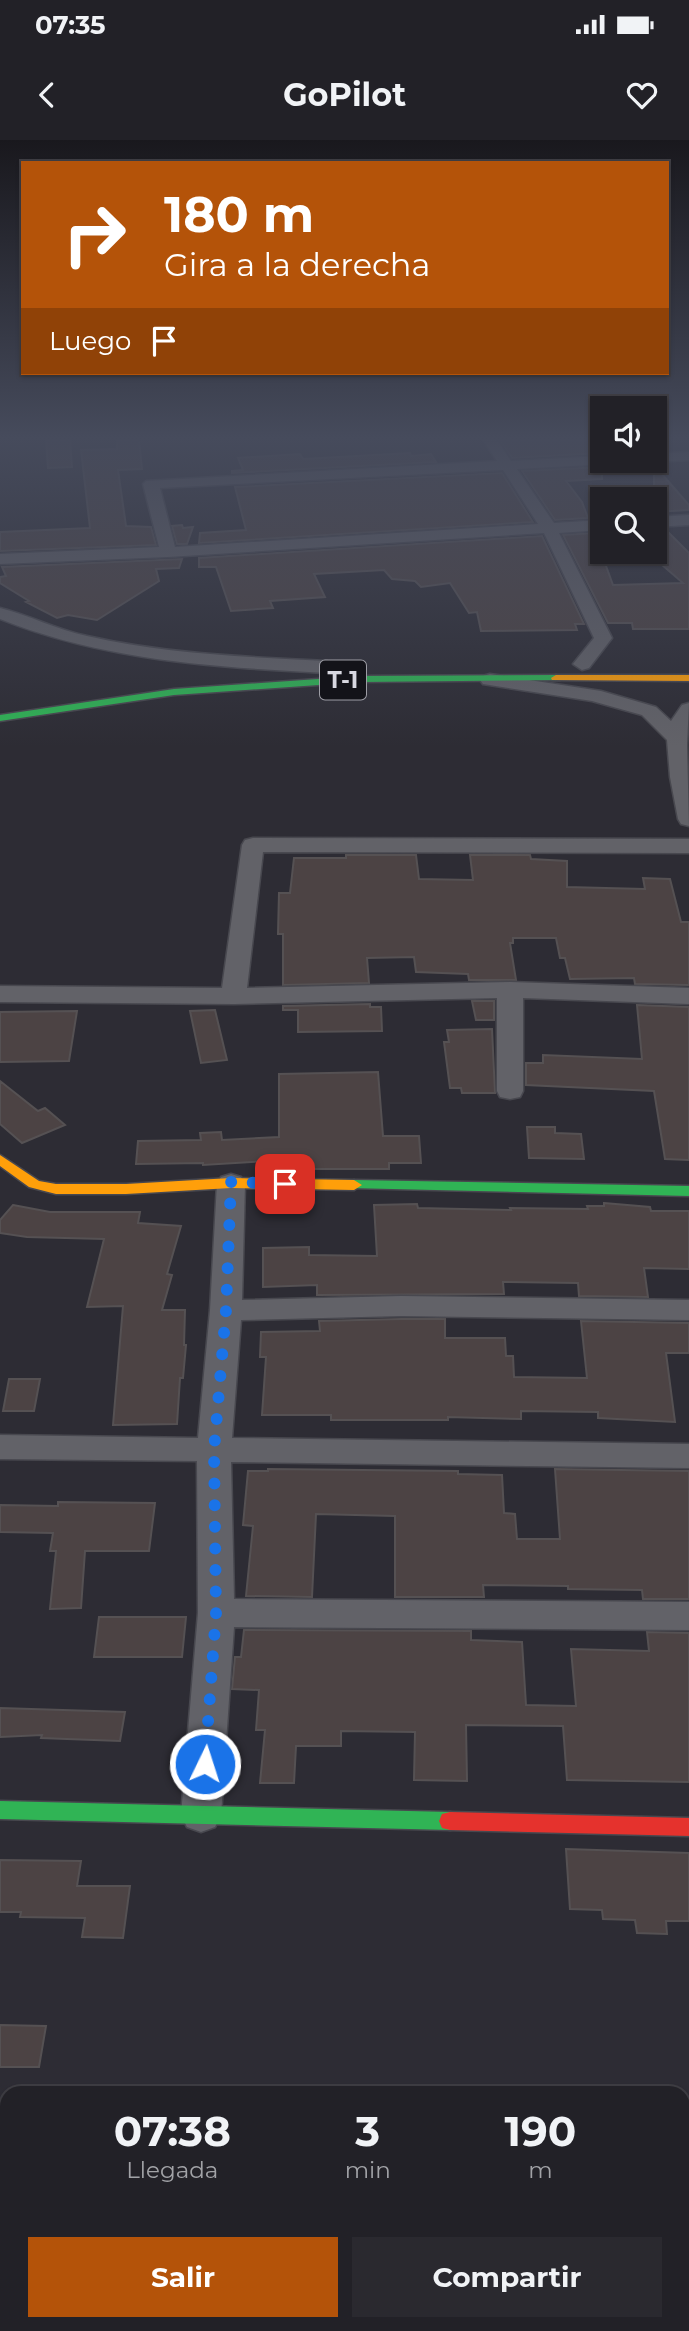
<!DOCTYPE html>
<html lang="es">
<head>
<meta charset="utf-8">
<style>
	:root { --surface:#222127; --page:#2a292f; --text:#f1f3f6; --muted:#a2a3a7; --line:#3f3e44; --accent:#b45309 }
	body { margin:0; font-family:Montserrat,sans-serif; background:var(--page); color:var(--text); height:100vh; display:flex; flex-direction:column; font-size:26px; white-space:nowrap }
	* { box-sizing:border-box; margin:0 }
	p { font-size:23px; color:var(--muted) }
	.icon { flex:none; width:38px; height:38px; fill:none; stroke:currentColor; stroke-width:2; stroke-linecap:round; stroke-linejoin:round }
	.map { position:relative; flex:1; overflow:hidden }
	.drawer { position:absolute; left:0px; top:1946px; width:690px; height:245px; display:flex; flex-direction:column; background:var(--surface); border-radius:21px 21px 0 0; box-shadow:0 2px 5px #0004,0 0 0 2px var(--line) }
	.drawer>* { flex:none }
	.guide { position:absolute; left:21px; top:21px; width:648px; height:214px; border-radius:0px; box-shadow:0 2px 5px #0004,0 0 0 2px var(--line); background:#b45309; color:#fff; overflow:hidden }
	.tools { position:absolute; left:590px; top:256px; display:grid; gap:14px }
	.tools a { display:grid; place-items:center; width:77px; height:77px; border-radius:0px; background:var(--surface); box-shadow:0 2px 5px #0004,0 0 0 2px var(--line); font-size:35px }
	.pin { position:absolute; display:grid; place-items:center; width:60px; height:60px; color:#fff; margin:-30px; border-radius:14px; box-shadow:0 4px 10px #0006 }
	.me { position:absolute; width:77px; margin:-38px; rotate:4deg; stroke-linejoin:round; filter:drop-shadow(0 0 5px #0008) }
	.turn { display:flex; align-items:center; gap:24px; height:147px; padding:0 28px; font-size:32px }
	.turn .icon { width:91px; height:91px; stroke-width:2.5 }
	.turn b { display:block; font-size:49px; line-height:60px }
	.then { display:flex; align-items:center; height:66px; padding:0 28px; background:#0003; gap:14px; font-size:26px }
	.eta { display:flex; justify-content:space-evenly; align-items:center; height:119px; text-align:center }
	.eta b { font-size:42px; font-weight:700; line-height:49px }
	.button { display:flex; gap:14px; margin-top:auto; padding:14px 28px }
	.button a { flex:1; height:80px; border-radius:0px; background:var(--accent); color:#fff; font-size:28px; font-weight:700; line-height:80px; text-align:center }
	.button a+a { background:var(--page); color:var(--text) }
	.status { display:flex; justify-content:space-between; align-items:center; height:49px; padding:0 35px; background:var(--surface); direction:ltr }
	.status svg { height:19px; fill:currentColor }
	header { display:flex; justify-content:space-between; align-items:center; height:91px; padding:0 28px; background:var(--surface); font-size:32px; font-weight:700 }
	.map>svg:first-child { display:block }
	.building { fill:#4c4344; stroke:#555153; stroke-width:2 }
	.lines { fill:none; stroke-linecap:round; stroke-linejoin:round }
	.street-casing { stroke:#48484f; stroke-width:3 }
	.fast-casing { stroke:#48484f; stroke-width:3 }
	.slow-casing { stroke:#48484f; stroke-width:3 }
	.jam-casing { stroke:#48484f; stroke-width:3 }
	.street { fill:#626268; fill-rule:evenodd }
	.fast { fill:#30b455; fill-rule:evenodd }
	.slow { fill:#ff9f0a; fill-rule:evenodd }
	.jam { fill:#e5322d; fill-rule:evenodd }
	.route { stroke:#1a73e8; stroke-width:12; stroke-dasharray:0 21.6 }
	.labels { text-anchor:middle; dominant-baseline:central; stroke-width:6; stroke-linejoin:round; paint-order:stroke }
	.shield { fill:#131319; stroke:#9d9da5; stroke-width:2 }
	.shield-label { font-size:23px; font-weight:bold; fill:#d8d8e1 }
</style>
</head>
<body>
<div class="status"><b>07:35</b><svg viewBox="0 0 49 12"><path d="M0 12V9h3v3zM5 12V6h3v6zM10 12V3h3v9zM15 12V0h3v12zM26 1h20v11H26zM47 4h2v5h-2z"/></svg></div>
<header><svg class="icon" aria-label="back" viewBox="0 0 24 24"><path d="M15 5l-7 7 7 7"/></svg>GoPilot<svg class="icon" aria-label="heart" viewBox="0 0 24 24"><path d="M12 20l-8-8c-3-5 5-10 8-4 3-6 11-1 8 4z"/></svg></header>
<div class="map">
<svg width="689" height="2191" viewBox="0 0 689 2191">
	<rect width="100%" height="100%" fill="#2d2c34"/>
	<!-- building -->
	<path class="building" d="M46,300h24l2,27 -24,1z
		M117,300h22l3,29 -24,1 8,56 25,1 5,18 -156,6v-19l90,-4 -9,-78 36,-1z
		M500,300h95v5l7,-1v9l-90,5z
		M410,313l1,3 20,-2 5,8 -204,11v-2l11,-1 -5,-12 62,-4 3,5z
		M654,325l35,40v5l-35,2z
		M602,327v12l-36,2 16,21 6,16 -33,2 -33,-49z
		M502,333l31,49 -334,21 1,-10 46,-3 -11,-43z
		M182,385l1,3 10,-1 -6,17h-10l-5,-18z
		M665,389l24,24v76h-56l-1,-6h-24l-45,-88 31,-2 19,52 70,-2 -29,-25v-28z
		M542,396l42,88h-9l2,6 -96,1 -4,-19 -8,1 -19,-30 -29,4 -6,-6 -23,-2 -8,-9 -70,4 11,23 -55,4 3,7 -42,3 -15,-44h-17v-9z
		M182,419l-3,9 -23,1 3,12 -62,39 -29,-5 -11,3 -31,-16 3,-1 -29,-18v-6l6,-1 -4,-9z
		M346,715h70l3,24 54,1 -3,-25h60l1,4 36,2v26l78,2 -2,-11 27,1 11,43h8v63l-54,-1 -1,-6 -64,1 -5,-21h-5l-4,-20h-43v5h-3l6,37h-47l-1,-6 -52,-2 -2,-15 -47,1 2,25 -86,2v-51h-5l1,-41h11l4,-35h52z
		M472,861h22v19h-18z
		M370,864v3h11l1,24 -84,1v-22h-15v-4z
		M637,865l52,2v153l-24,-1 -11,-68 -128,-6v-22h17v-8l99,4z
		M215,870l12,50 -26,3 -11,-52z
		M77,871l-8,50 -69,1v-50z
		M492,889l3,64h-33l-1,-5h-11l-6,-46h5l-2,-12z
		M378,932l5,64h36l2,27h-32v6h-107v-9l-79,5v-2l-67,1 2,-23 63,-1 -1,-7 21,-1 1,8 57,-3v-63z
		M0,941l38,30 7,-3 20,17 -43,18 -22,-19z
		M527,987h28v6l26,1 3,25 -55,-1z
		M604,1063l46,4 1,4h38v58l-45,-1 4,29 -69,-1 -1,-13 -75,-1 1,12 -187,1v-10l-54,2v-39l46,-1v8l68,1 -3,-51 43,-1 1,4 93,2 -1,-2 78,1 -1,-3h17z
		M13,1065l37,7h90l-2,11 43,3 -14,48 5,1 -10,35h23l-1,35h2l-3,33h-3l-3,46 -64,1 10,-119 -36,1 17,-68 -77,-2 -27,-4v-13z
		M401,1179h44v19h60l1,18h7l1,21 73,1 -6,-57 108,2v30h-23l9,69 -77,-4v-6l-77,-1v8l-73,-2v3h-117v-5h-69l4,-58h-6l1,-25 59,-1 -1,-10z
		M9,1239h31l-6,32h-31z
		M268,1329l190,2v3l44,1 2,38 11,1 2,25h43l-5,-70 134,2v128h-46l-1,-9 -74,-1v-3l-85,-1 1,12h-89v-81l-79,-2 -4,83 -66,-1 7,-70 -10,-1 5,-54h20z
		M58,1362l97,1 -6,48h-64l-4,57 -31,1 6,-58h-6l3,-18 -53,-1v-27l58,1z
		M99,1477h87l-4,40h-88z
		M244,1490l227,1v9l51,2 4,63 50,1 -5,-57 78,2 -2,-19 42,1v149l-122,-2 -4,-54 -97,-1 1,56 -53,-1 1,-48 -74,-1v15h-45l-2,37h-34l5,-53h-9l3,-40 -27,-1 3,-32h6z
		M0,1568l125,4 -5,29 -79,-3 1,-3 -42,2z
		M566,1709l123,4v68h-23l1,13 -30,-1 -2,-13 -32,-1 -1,-9 -32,-1z
		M0,1720l81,1 -4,25h53l-7,52 -41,-1 3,-19 -65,-1 1,-5h-21z
		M0,1885l46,1 -7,41h-39z"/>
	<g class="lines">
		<!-- street casing -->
		<g class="street-casing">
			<path id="street" d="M483,300h14l14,21 91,-5v4h12l-7,4 -90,5 37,54 48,-3v10l-43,3 53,105 -23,30 -7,2 -9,-6 21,-26 -50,-105 -376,24 -168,7v-10l159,-7 -16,-63 3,-3 351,-20zM503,330l35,54 -363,23 -15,-59z
				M689,312v8l-35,2 -6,-2h6v-6z
				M689,375v10l-35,2v-10z
				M0,468c29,7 57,22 87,28 79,18 159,21 240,25l9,6 -9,6c-112,-6 -222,-12 -327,-54z
				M490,534l111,17 55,16 15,14 11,-16 7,-2 -2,42 2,81 -8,-2 -3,-5 -8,-42 -3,-37 -25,-25 -50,-14 -109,-17 -3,-4 3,-4z
				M253,698l436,1v14l-426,-1 -16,136 263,-6 179,6v16l-166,-6v93l-3,6 -10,2 -10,-2 -3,-6v-93l-263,6 -234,-2v-16l222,2 20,-143 3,-5z
				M231,1034l10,3 4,6 -3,117 159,-4 288,4v20l-288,-4 -160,4 -9,118 457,6v24l-458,-6 3,137 455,3v28l-455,-3 -13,188 -6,12 -14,5 -14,-5 -6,-12 17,-202 -1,-152 -197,-2v-24l198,3 12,-128 7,-127 4,-6z
				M0,2050l7,3v56l-7,-3z
				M45,2184h50l2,7h-50z"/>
		</g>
		<!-- fast casing -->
		<g class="fast-casing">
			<path id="fast" d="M556,535l5,3 -1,2 -199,2 -187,13 -174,26v-6l174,-26 187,-13z
				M354,1040l335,6v10l-340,-8 -3,-3z
				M0,1661l450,11 8,2 3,7 -3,7 -8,2 -450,-11z"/>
		</g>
		<!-- slow casing -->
		<g class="slow-casing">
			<path id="slow" d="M556,535h133v6l-137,-1 -1,-2z
				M0,1015l39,26 17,3h70l105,-6 123,2 8,5 -8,5 -123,-2 -105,6h-70l-27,-7 -29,-21z"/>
		</g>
		<!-- jam casing -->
		<g class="jam-casing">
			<path id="jam" d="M450,1672l239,6v18l-239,-6 -8,-2 -3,-7 3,-7z"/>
		</g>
		<!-- street -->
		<use href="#street" class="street"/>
		<!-- fast -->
		<use href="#fast" class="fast"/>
		<!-- slow -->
		<use href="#slow" class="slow"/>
		<!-- jam -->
		<use href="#jam" class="jam"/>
	</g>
	<!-- sky -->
	<linearGradient id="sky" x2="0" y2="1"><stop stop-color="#19181d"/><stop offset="0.49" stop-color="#464b5c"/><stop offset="1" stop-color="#464b5c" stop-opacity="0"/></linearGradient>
	<rect width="689" height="607" fill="url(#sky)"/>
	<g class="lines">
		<!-- route -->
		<path class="route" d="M205,1624l11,-151 -2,-163 12,-140 5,-128 54,2"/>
	</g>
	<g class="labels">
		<!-- shield labels -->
		<rect class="shield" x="320" y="520.5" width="46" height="39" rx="5"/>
		<g class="shield-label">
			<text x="343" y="540">T-1</text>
		</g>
	</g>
</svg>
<div class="tools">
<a><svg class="icon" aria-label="sound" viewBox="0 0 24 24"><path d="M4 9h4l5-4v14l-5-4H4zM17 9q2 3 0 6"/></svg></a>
<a><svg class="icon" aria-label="search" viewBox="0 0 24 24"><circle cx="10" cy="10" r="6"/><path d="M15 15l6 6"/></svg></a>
</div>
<div class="pin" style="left:285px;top:1044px;background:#d93025"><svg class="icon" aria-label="arrive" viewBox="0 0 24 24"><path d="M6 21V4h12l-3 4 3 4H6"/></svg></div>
<svg class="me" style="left:205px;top:1624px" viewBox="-20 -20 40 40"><circle r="17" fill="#1a73e8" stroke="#fff" stroke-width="3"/><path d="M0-11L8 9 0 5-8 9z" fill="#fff"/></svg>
<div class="guide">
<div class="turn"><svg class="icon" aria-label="right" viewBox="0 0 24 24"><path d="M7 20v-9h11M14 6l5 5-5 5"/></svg><div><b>180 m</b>Gira a la derecha</div></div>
<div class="then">Luego<svg class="icon" aria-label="arrive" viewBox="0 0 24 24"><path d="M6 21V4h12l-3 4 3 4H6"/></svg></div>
</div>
<section class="drawer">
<div class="eta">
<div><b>07:38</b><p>Llegada</p></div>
<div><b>3</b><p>min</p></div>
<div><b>190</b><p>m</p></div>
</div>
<div class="button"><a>Salir</a><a>Compartir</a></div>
</section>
</div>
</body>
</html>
